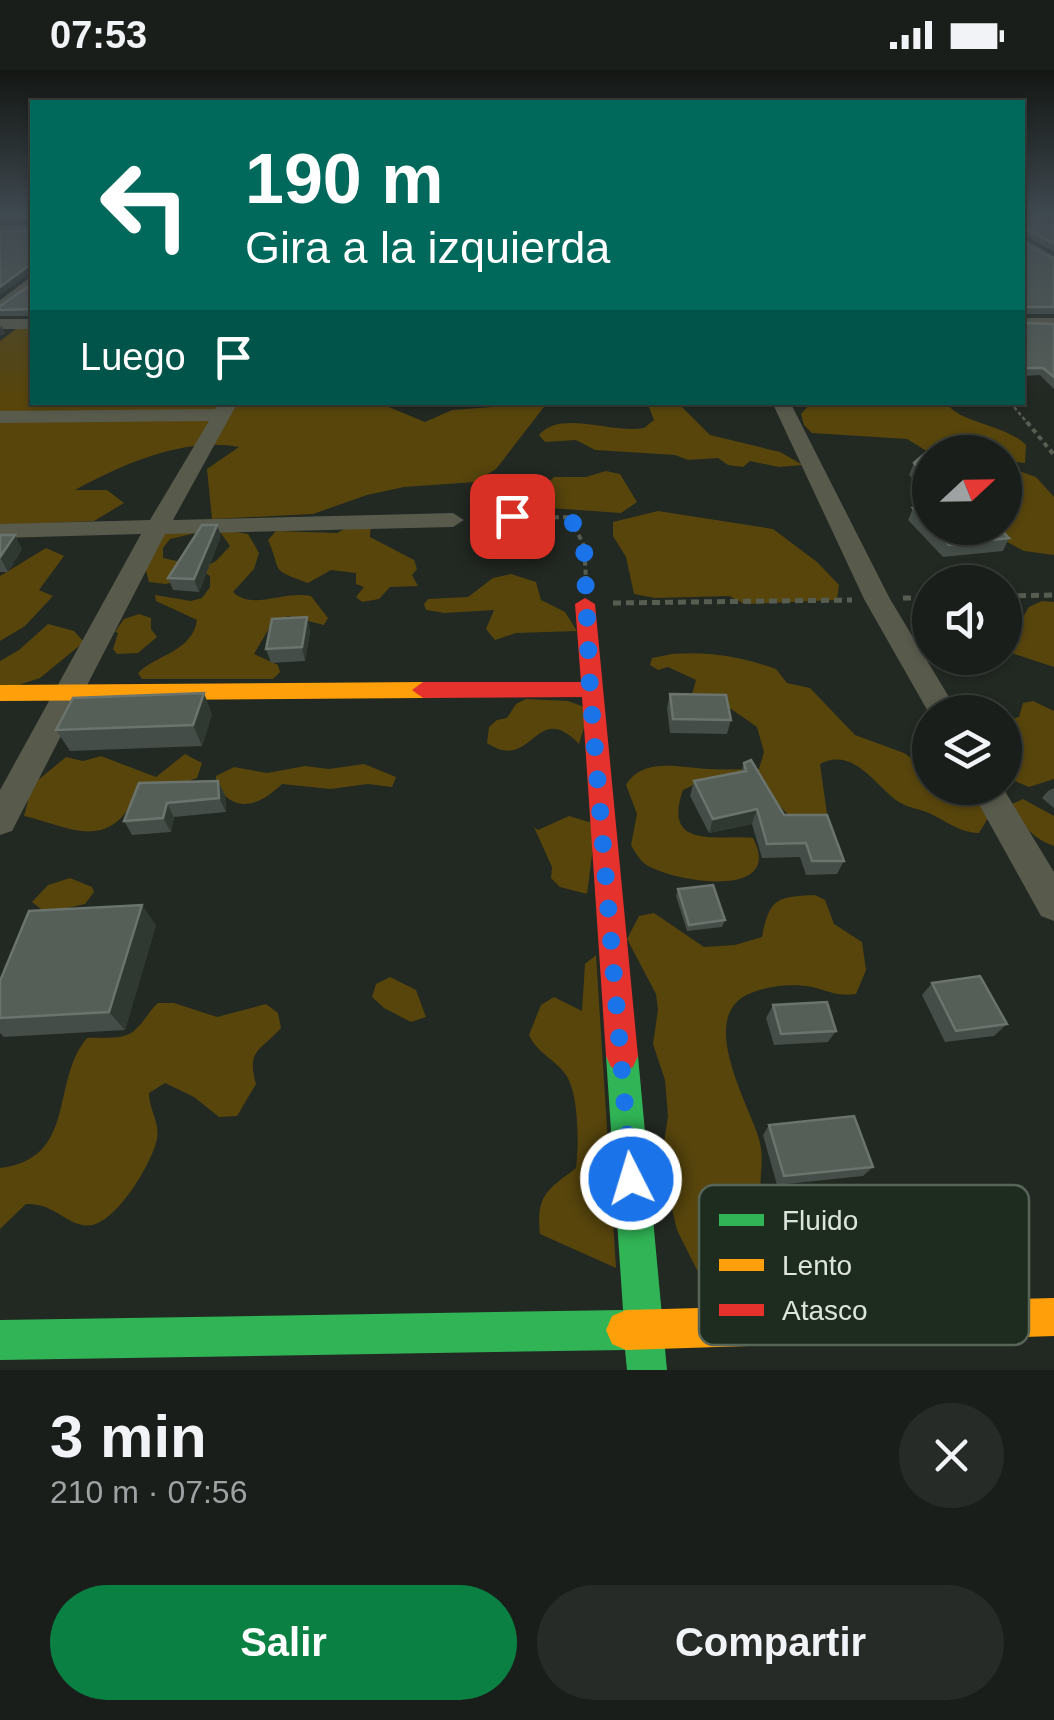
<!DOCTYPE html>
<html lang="es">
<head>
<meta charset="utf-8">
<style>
	:root { --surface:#1a1e1a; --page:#272b27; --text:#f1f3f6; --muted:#9fa2a2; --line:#383c39; --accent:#0b8043 }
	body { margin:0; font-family:Helvetica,sans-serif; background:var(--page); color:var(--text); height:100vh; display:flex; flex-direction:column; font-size:38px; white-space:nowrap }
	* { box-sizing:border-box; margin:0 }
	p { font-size:32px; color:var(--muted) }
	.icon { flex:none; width:55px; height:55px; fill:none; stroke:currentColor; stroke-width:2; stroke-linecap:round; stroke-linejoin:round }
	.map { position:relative; height:1300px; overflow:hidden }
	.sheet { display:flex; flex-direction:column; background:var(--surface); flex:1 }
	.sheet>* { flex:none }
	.guide { position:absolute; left:30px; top:30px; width:995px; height:305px; border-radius:0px; box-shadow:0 2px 8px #0004,0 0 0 2px var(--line); background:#00695c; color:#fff; overflow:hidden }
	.needle { width:65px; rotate:68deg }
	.controls { position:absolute; left:912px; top:365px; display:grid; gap:20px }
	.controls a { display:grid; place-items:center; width:110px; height:110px; border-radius:50%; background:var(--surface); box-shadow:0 2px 8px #0004,0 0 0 2px var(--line); font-size:50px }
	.pin { position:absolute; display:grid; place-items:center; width:85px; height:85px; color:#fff; margin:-42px; border-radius:20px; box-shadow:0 5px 15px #0006 }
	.me { position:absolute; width:110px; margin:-55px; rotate:355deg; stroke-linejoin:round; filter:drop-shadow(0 0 8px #0008) }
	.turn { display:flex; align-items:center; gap:35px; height:210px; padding:0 50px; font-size:45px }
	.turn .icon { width:130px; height:130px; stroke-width:2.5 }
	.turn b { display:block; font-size:70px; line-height:85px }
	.then { display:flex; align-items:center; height:95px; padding:0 50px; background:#0003; gap:20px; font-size:38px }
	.round { display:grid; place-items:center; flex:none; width:105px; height:105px; border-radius:52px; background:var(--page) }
	.headline { display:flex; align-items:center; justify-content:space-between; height:170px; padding:0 50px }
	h1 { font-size:60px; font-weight:600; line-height:75px }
	.button { display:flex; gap:20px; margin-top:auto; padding:20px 50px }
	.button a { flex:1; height:115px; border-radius:60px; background:var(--accent); color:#fff; font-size:40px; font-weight:600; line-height:115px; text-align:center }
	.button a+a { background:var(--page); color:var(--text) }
	.status { display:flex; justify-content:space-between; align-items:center; height:70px; padding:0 50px; background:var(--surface); direction:ltr }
	.status svg { height:28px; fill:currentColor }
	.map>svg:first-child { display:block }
	.green { fill:#57450c }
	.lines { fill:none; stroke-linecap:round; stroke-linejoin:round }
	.path-far2 { stroke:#585d52; stroke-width:2.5; stroke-dasharray:4 2.5; stroke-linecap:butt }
	.path-far1 { stroke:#585d52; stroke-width:4; stroke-dasharray:5 4; stroke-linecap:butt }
	.path { stroke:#585d52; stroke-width:5; stroke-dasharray:8 5; stroke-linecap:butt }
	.street { fill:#585a4c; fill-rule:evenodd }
	.fast { fill:#30b455; fill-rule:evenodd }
	.slow { fill:#ff9f0a; fill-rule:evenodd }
	.jam { fill:#e5322d; fill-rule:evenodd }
	.wall { fill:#454d48 }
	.shaded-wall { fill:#303832 }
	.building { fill:#565e58; stroke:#6b736d; stroke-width:2.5 }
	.route { stroke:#1a73e8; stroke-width:18; stroke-dasharray:0 32.4 }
	.key { fill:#1e2c1f; stroke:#576458; stroke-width:2.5 }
	.key-label { font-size:28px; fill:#dce5dc }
</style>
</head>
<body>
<div class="status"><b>07:53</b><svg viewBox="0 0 49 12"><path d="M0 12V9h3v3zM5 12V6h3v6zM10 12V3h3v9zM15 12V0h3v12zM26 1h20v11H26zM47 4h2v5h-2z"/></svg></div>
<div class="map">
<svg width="1054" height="1300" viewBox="0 0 1054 1300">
	<rect width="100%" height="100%" fill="#222822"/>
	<!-- green -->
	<path class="green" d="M17,258h15v74l163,4 184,-3 46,19 27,-12 95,-7 -51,66 -21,13 -71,5 -37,8 -54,19 -101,5 -5,-50 32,-22c-56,-10 -115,17 -164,43h32l17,13 -30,18 -94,4v-184z
		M652,333h26l32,32 70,17 23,13 -24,2 -29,-6 -7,6 -15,-2 -10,-7 -30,2 -13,-5 -80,-5 -19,-10 -31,2 -6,-7c21,-26 74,-1 105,-7l10,-8 -5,-13z
		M832,333h115c11,20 58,21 79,42l-1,18 -20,-2v-9l-75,1 -23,-14 -95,-6 -8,-8 -3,-11 8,-9 21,1z
		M1005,396l31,11 18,20v58l-30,-4 -43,-23h24z
		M606,401l14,3 17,28 -16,11 -114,-8 3,-8 24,-1 20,-19h32z
		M658,441l115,18 44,33 22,23 -2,15 -92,4 -16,-8 -74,2 -21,-4 -8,-37 -13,-21v-14z
		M360,451l11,1 -1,15 44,23 3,9 -5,6 6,11 -28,1 -11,12 -17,3 -6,-5 8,-10 -8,-3v-11l-25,-3 -23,13c-40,-15 -25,-9 -40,-43l8,-9 61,2z
		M218,459l30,5 11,19 -5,16 -21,23c20,19 49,-2 78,4l17,22 -4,7 -36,-9 -17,9 -17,29 24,11 2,7 -7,7h-131l-4,-6c19,-19 54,-21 59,-53l-41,-19 -1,-6 36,6 11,-3 8,-11v-11l-5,-3 -39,11 -17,-2 -4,-15 15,-37 36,3 -26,6 -7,9v10l41,9 12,-6 14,-15z
		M46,478l18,8 -25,34 14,6 -28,30 -25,15v-65z
		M511,504l25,8 5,18 24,12 12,19 -61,2 -21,7 -9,-11 8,-19 -49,3 -19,-3 -2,-6 4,-5 40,-2 25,-19z
		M1042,531l12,1v65l-49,-16v-36l18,2 6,-10z
		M139,544l12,4v11l6,8 -19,16 -21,1 -4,-5 5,-16 -3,-1 9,-13z
		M48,554l26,7 10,11 -44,36 -40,13v-30l19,-11z
		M672,584c36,-3 71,3 104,15l11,14 23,5 45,47 49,18 26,18v17h41l20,25 -12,20c-21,-1 -31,-11 -50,-20 -9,-4 -21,-5 -30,-11 -23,-15 -45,-56 -79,-38l7,50 -9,5h-26l-31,-33 -57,-6 -21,10c-22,61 38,44 70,48 33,63 -82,44 -108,26 -6,-5 -10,-12 -14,-19l6,-31 -11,-29c17,-29 57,-17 83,-16 17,1 33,0 50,0l5,-17 -7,-25 -33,-23 -34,-2 6,-22 -28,-13 -10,3 -8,-5 2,-7z
		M526,629l42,2 22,8 -11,35c-44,-46 -46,30 -92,-1l2,-16 8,-7 10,-2 9,-14z
		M1033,631l21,10v68l-25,8 -14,-6 -2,-17 -8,-10v-33l14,-4 4,-14z
		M185,684l17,9 -5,15 -63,22c-29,53 -69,25 -110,16l4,-15 -2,-11 40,-33 17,4 18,-5 55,21z
		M364,694l32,13 -4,10 -24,-3 -38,5 -48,-5c-22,21 -47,32 -66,0v-8l18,-9 33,6 38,-7 24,3z
		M1023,729l31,17v30c-19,-6 -36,-23 -42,-42z
		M569,746l27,8 -9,70 -27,-7 -9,-9 1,-11 -18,-40 4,3z
		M70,808l22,9 2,5 -9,12 -39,9 -14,-11 16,-17z
		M815,825l10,5 9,24 28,18 4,28 -10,24c-17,3 -28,-3 -44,-7 -19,-4 -44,-1 -61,6 -56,22 -2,111 8,146 8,28 -6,52 8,82l42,9 36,-5 82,14c-3,23 -6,36 -25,50 -42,-15 -95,-21 -139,-17 -22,2 -39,9 -62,6l-24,-48 -13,-55 -2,-20 6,-39 -3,-36 -12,-36 5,-34 -2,-16 -29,-55 12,-23 15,-3 50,34 31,-2 27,-8c8,-39 14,-40 53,-42z
		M596,885l20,313 -76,-34c-4,-39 7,-44 36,-66 3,-22 3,-74 -10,-93 -11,-16 -28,-21 -37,-40l12,-30 13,-8 28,14 3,-47z
		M390,907l26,13 10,27 -15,5 -27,-14 -12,-11 4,-13z
		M158,933h16l43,14 49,-13 12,9 3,15c-20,23 -35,21 -25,56l-19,32 -18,1 -25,-20 -29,-14 -16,10c0,17 11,29 8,46 -5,24 -39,81 -65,86 -23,4 -37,-23 -66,-21l-26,25v-61c78,-9 50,-87 87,-130 15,-1 38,3 49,-9 9,-8 12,-17 22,-26z"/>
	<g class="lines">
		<!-- path-far2 -->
		<path class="path-far2" d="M1010,332l19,23"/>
		<!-- path-far1 -->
		<path class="path-far1" d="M1027,352l27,33
			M473,449l97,-2 14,29 2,33"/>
		<!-- path -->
		<path class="path" d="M586,506v5
			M1005,526l49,-1
			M903,528h27
			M613,533l239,-3"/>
		<!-- street -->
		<path class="street" d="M32,155v7l-32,2v-8z
			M1022,168l32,18v10l-32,-18z
			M32,206v11l-32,24v-11z
			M1022,248h32v10h-32z
			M0,249h32v10h-32z
			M220,332h18l-65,118 280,-7 11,7 -11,7 -288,7 -153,297 -12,4v-45l141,-256 -141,4v-14l150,-4 59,-99 -209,2v-12l215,-2z
			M772,332h18l100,197 68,113 -28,3 -66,-116z
			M970,718h33l51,84v49l-13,-5z"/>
		<!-- fast -->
		<path class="fast" d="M622,970l11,5 5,11 29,314h-40l-2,-20 -625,10v-40l623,-10 -17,-254 5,-11z"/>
		<!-- slow -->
		<path class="slow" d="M423,612l11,8 -11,8 -423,3v-16z
			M1054,1228v38l-428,14 -14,-6 -6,-14 6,-14 14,-6z"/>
		<!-- jam -->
		<path class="jam" d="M585,528l10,6 43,452 -5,11 -11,5 -11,-5 -5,-11 -24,-359 -159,1 -11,-8 11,-8h158l-6,-78z"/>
	</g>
	<!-- wall -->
	<path class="wall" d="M1022,143h32v39l-30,-17z
		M32,157v89h-32v-10l32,-22v-11h-2l-30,22v-63l30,-2z
		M1022,173l32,16v55h-32z
		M1022,253l32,1v65l-14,-14 -17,1z
		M930,382v76h69l10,10 -6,13 -60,6 -35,-37 5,-12 11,-1 -2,-2 4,-10 -17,-20 5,-12z
		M0,465l22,14 -14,23h-8z
		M221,466l-22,56 -26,-2 -5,-12z
		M307,547l3,15 -5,29 -34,2 -5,-14z
		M670,624l61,26 -4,14 -57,-1 -3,-25z
		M212,644l-10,32 -132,5 -14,-21z
		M744,693l40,52 60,46 -7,13 -31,1 -6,-18 -38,1 -10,-34 -43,9 -19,-37 4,-15 47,-9z
		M218,711l7,14 1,17 -52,5 -3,15 -39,3 -8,-14z
		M1054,718v20l-12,-10 6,-7z
		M678,819l47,31 -3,7 -35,4 -11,-35z
		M156,855l-31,105 -121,7 -4,-4v-52z
		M932,913l75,41 -13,12 -49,6 -23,-47z
		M773,935l63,26 -8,11 -54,3 -8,-27z
		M769,1055l104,42 -10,9 -86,9 -14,-50z"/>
	<!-- shaded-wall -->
	<path class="shaded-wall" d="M30,146l2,5 -32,2v-5z
		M27,197l3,6 -30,22v-8z
		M2,256l3,7 -5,4v-9z
		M217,455l4,11 -22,56 -5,-13z
		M15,465l7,14 -14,23 -8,-15z
		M307,547l3,15 -5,29 -3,-14z
		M204,623l8,21 -10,32 -9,-21z
		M218,711l7,14 1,17 -7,-14z
		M167,733l7,14 -3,15 -8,-14z
		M757,739l-5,15 -43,9 4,-14z
		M142,835l14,20 -31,105 -16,-18z"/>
	<!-- building -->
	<path class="building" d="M0,143h32v10l-2,-7 -30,2z
		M1022,143h32v31l-28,-15h-4z
		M32,157v82l-32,1v-4l32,-22v-17h-5l-27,20v-55l30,-2z
		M1022,173l32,16v48h-29l-3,3z
		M1022,253l32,1v53l-11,-9h-17l-4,-4z
		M929,380l2,2 -1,30 -16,-19z
		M930,436v20l-17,-18z
		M202,455h15l-23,54 -26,-1z
		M932,458h67l10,10 -60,7z
		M0,465h15l-15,22z
		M307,547l-5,30 -36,2 6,-30z
		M204,623l-11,32 -137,5 17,-32z
		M670,624l56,1 5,25 -58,-1z
		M751,690l33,55h43l17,46h-32l-6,-18 -39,1 -10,-35 -44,10 -19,-38 52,-10 -2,-8z
		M218,711l1,17 -52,5 -4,15 -39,3 15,-38z
		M713,815l12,35 -36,5 -11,-36z
		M142,835l-33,107 -109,6v-37l29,-70z
		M980,906l27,48 -51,7 -24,-48z
		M827,932l9,29 -55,3 -8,-29z
		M854,1046l19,51 -89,9 -15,-51z"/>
	<!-- sky -->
	<linearGradient id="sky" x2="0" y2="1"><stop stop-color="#131613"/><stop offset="0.44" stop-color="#3e484f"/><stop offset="1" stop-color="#3e484f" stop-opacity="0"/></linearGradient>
	<rect width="1054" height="325" fill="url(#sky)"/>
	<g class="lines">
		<!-- route -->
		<path class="route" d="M512,446l58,1 14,29 6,144 41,489"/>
	</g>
	<!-- legend -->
	<rect x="699" y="1115" width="330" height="160" rx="15" class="key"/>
	<rect x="719" y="1144" width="45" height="12" fill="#30b455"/>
	<rect x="719" y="1189" width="45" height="12" fill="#ff9f0a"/>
	<rect x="719" y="1234" width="45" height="12" fill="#e5322d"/>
	<g class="key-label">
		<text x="782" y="1160">Fluido</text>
		<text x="782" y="1205">Lento</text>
		<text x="782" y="1250">Atasco</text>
	</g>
</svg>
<div class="controls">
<a><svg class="needle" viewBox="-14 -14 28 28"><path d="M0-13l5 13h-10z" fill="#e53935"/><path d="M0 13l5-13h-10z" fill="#9fa2a2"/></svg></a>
<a><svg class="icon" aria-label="sound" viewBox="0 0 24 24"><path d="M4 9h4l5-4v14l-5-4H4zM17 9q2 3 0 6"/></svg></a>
<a><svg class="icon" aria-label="layers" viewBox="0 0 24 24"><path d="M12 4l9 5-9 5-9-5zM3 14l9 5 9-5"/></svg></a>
</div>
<div class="pin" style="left:512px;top:446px;background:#d93025"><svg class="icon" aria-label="arrive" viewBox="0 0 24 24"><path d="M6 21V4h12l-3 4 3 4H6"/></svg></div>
<svg class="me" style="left:631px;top:1109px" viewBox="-20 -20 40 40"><circle r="17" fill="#1a73e8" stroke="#fff" stroke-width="3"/><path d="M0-11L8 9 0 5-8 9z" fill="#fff"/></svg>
<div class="guide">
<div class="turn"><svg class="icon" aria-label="left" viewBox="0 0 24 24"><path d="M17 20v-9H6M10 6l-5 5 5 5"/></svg><div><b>190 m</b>Gira a la izquierda</div></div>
<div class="then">Luego<svg class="icon" aria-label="arrive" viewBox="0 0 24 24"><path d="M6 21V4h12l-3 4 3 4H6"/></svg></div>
</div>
</div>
<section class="sheet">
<div class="headline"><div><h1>3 min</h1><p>210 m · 07:56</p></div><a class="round"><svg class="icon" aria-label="close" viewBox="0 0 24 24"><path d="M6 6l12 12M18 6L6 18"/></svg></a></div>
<div class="button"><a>Salir</a><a>Compartir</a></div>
</section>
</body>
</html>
